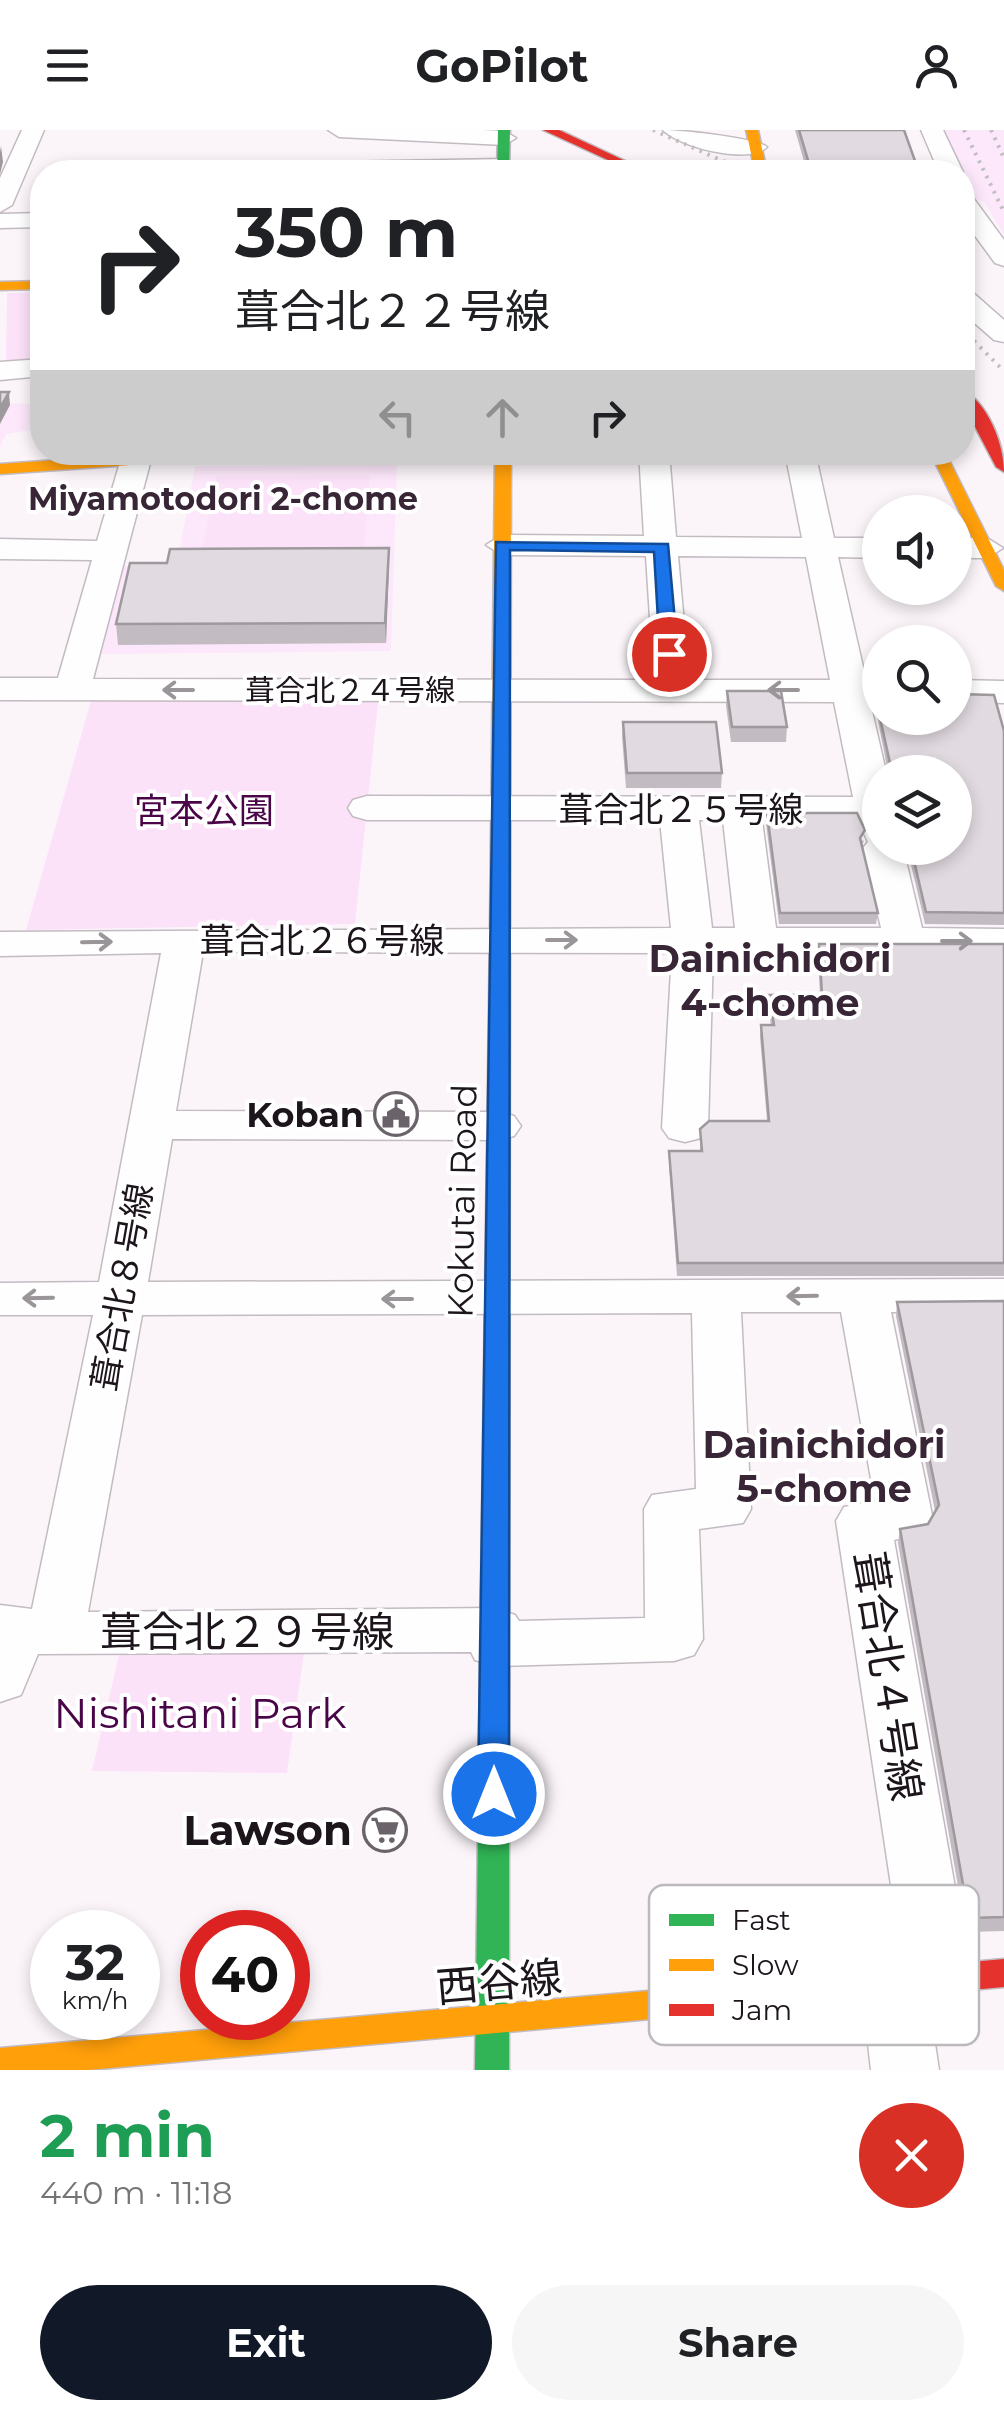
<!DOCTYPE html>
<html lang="en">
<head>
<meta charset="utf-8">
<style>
	:root { --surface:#fff; --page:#f6f6f6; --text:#202124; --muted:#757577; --accent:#111827 }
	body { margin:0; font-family:Montserrat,"Noto Sans JP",sans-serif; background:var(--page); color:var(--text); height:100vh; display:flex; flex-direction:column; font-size:38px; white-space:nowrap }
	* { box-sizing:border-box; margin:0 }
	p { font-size:32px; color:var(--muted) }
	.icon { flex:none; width:55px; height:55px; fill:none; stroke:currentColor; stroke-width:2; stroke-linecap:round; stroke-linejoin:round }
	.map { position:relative; height:1940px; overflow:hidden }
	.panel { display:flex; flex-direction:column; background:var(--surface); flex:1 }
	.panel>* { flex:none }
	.banner { position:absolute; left:30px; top:30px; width:945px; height:305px; border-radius:40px; box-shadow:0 5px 15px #0003; background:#fff; color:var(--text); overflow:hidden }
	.controls { position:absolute; left:862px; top:365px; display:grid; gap:20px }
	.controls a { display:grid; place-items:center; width:110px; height:110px; border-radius:50%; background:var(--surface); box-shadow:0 5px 15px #0003; font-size:50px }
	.speed { position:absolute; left:30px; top:1780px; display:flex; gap:20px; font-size:50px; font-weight:700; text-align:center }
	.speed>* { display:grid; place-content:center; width:130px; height:130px; border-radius:50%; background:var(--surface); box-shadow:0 5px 15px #0003; line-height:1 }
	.speed small { font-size:25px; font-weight:400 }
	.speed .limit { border:15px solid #d22; background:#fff; color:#111 }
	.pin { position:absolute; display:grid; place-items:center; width:85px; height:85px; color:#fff; margin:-42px; border:5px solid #fff; border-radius:50%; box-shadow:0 2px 10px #0007 }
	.me { position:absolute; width:110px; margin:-55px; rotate:0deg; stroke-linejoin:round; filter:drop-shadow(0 0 8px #0008) }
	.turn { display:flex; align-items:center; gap:35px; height:210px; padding:0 40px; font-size:45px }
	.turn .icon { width:130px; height:130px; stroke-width:2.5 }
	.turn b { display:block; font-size:70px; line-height:85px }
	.lanes { display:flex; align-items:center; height:95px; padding:0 40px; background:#0003; justify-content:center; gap:50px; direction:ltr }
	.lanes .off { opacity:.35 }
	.round { display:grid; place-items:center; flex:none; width:105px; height:105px; border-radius:52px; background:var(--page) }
	.summary { display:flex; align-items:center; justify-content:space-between; height:170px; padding:0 40px }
	h1 { font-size:60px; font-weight:700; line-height:75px; color:#1e9e55 }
	.action { display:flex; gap:20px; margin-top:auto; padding:20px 40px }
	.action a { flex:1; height:115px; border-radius:60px; background:var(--accent); color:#fff; font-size:40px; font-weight:700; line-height:115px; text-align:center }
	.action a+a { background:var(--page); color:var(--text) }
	header { display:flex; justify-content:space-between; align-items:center; height:130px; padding:0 40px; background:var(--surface); font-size:45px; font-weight:700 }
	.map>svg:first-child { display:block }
	.built { fill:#fce8fa }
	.green { fill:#fce2f9 }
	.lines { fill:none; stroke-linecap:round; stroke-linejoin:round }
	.street-casing { stroke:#c2bbc1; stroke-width:3 }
	.fast-casing { stroke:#c2bbc1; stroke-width:3 }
	.slow-casing { stroke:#c2bbc1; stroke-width:3 }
	.jam-casing { stroke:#c2bbc1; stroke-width:3 }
	.street { fill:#fefefe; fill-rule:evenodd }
	.fast { fill:#30b455; fill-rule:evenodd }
	.slow { fill:#ff9f0a; fill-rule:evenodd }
	.jam { fill:#e5322d; fill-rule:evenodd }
	.rail { stroke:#c0bebf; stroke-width:4; stroke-dasharray:2.5 6; stroke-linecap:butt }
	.wall { fill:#c2bbc1 }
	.shaded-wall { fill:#9e999d }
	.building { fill:#e1dae0; stroke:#9e999d; stroke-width:2.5 }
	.oneway { stroke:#999598 }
	.route { fill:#1a73e8; stroke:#114b97; stroke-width:2.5 }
	.labels { text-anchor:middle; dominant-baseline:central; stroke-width:8; stroke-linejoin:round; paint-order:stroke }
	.far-street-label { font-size:30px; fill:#1d151c; stroke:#fff }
	.far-neighbourhood-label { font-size:32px; font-weight:bold; fill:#382637; stroke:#fff }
	.street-label { font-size:35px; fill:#1d151c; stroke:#fff }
	.park-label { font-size:35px; fill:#4a0448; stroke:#fff }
	.poi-label { font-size:35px; font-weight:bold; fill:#1d151c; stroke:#fff; text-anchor:end }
	.neighbourhood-label { font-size:38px; font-weight:bold; fill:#382637; stroke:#fff }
	.near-street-label { font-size:42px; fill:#1d151c; stroke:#fff }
	.near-park-label { font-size:42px; fill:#4a0448; stroke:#fff }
	.near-poi-label { font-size:42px; font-weight:bold; fill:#1d151c; stroke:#fff; text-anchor:end }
	.key { fill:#fff; stroke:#bbb9bb; stroke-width:2.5 }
	.key-label { font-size:28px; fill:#1d151c }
</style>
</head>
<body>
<header><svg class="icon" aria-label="menu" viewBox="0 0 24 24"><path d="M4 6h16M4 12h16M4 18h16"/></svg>GoPilot<svg class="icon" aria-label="person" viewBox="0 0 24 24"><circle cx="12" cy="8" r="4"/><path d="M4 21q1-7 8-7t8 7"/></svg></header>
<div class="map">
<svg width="1004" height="1940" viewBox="0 0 1004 1940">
	<rect width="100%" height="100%" fill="#fbf5fa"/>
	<!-- built -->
	<path class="built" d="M940,0h64v105l-20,-34 -15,-2 -7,-27z
		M0,273l42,1v24l-36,6 -6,13z
		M397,335l-6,186 -289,3 19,-88 56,-1 18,-99z"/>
	<!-- green -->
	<path class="green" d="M42,162v72l-36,2 1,-73z
		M370,345l-7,86h-163l17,-85z
		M379,563l-24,231 -329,6 67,-236z
		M304,1523l-17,120 -195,-2 27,-116z"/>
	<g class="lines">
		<!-- street casing -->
		<g class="street-casing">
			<path id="street" d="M22,0h22l-32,75 -12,7v-34z
				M328,0h154l22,1 12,7 -12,7 -165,-8z
				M663,0c17,0 94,8 104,17 -18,18 -88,0 -104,-17z
				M921,0h22l20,42 -1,1 -23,-1z
				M502,29l8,2v10l-345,1 12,-7z
				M962,63l9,2 33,45v26l-9,-3 -33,-45z
				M42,83v14l-42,1v-14z
				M962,159l9,2 33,29v22l-10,-2 -32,-28z
				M42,229v17l-42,4v-18z
				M123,322h30l-60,227 561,1 -8,-124 -144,-1 -16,-10 16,-10 142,1 -5,-84h30l7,85 126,1 -17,-86h30l19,86h46v20l-42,-1 28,123h14v22h-10l16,70h-6v76h23l19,80 82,1v24h-291l-5,175 -7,10 -16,4 -16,-4 -7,-10 10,-175 -469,-1 -27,159 322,1 16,4 7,10 -7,10 -16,4 -326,-1 -24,143 856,-3v32l-113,1 42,208 -8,14 -31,6 77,439 -10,20 -23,8 -9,-3 10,66h-68l-10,-87 10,-20 23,-8 8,3 -66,-437 8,-14 31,-6 -34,-189h-100l10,197 -8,14 -44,6 4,110 -9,16 -20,6 -179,5 -20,-6 -4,-8 -433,2 -17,41 -21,7v-97l32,4 61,-294h-93v-32l99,-1 62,-329 -161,3v-24l671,-4 -11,-108h-293l-14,-4 -5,-8 5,-8 14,-4 486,1 -19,-95 -834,-2v-22h58l34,-118 -92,-1v-20l97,2zM678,426l128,1 24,123h-141zM699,690h24l12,108h-23zM762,690h96l10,22 -5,6 18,80h-105zM692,1183l4,176 -44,6 -8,14 1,109 -126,3 -4,-6 -20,-7 -407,4 54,-297z
				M955,408h32l16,10 -16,10h-32z
				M955,550l49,1v22l-49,-1z"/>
		</g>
		<!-- fast casing -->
		<g class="fast-casing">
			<path id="fast" d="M498,0h12l-1,42h-12z
				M495,1448l10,4 4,7v481h-34l6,-481 4,-7z"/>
		</g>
		<!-- slow casing -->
		<g class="slow-casing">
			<path id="slow" d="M746,0h12l9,42h-12z
				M42,151v8l-42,1v-8z
				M173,322h80l-7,5 -246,17v-10z
				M495,322h16l-1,479 -10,6 -10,-6z
				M930,322h15l59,118v21l-8,-5z
				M739,1853l12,4 4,10 -4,10 -12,4 -651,59h-88v-22z"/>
		</g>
		<!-- jam casing -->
		<g class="jam-casing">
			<path id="jam" d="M543,0h16l90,42h-15z
				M962,259c26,14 42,55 42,83l-8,-5 -34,-65z
				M500,795l10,6 -1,658 -4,7 -10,4 -10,-4 -4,-7 9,-658z
				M1004,1829v28l-265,24 -12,-4 -4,-10 4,-10 12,-4z"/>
		</g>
		<!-- street -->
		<use href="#street" class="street"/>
		<!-- fast -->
		<use href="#fast" class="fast"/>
		<!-- slow -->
		<use href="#slow" class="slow"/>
		<!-- jam -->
		<use href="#jam" class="jam"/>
		<!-- rail -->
		<path class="rail" d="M653,0l95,42
			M964,0l40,82
			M991,0l13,28
			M962,199l42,42"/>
	</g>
	<!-- wall -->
	<path class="wall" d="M795,0h109l15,42h-112z
		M389,418l-3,95 -268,2 -2,-21 51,-61z
		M727,561l60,36 -1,15h-55l-5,-36z
		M876,564h80l48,37v194l-79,-1 -18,-76h48v-76h-67l-13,-66z
		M623,592l99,51 -1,15h-95l-4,-51z
		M767,683l97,28 -2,3 16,69 -2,11h-97l-13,-100z
		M819,814h185v332h-327l-8,-112v-13h31v-22l67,-8 -7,-84 1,-12h10l-3,-18 1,-12h51l-2,-38z
		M1004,1171v630l-38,1 -68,-389 2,-14 28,-5 7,-13 -39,-195 1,-14z"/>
	<!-- shaded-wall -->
	<path class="shaded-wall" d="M1,16l2,16 -3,12v-22z
		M9,262l1,13 -10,19v-16z
		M389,418v20l-3,75 -1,-20z"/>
	<!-- building -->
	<path class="building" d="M799,0h105l15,42h-76l-2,-5h-31z
		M0,262h9l-9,16z
		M389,418l-4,75 -269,1 14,-61h37l3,-14z
		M727,561h54l6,36h-55z
		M955,562l1,2 38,1 10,36v182l-78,-1 -15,-64h44v-76h-63l-12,-54h75z
		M876,564h4v21z
		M623,592h93l6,51h-95z
		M767,683h90l8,17 -5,8 18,75h-98z
		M819,814h185v319h-326l-9,-112h33l-2,-22 9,-8h60l-8,-96h13l-5,-30h53z
		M1004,1171v616l-35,1 -69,-389 28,-5 11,-19 -42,-203z"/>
	<!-- one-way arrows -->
	<defs><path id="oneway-shaft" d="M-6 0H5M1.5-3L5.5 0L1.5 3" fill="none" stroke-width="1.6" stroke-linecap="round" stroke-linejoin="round" transform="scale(2.5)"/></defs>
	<g class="oneway">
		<use href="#oneway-shaft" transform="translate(178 560) rotate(-180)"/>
		<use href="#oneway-shaft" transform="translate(783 560) rotate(-180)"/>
		<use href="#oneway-shaft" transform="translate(562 810)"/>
		<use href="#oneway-shaft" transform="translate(957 811)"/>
		<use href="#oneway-shaft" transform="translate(97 812) rotate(-1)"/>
		<use href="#oneway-shaft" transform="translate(802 1166) rotate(179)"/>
		<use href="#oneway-shaft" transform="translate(38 1168) rotate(179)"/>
		<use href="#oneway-shaft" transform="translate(397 1169) rotate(-180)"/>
	</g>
	<!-- route -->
	<path class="route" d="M496,412l172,2 10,110 -9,6 -9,-6 -6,-102 -144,-2 -1,1244 -4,9 -11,4 -11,-4 -5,-9z"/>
	<!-- icons -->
	<defs>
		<g id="civic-ring" transform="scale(2.25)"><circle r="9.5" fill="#fff" stroke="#6b636a" stroke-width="1.5"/><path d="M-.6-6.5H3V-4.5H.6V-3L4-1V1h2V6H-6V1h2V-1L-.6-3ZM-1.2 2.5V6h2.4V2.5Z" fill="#6b636a"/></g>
		<g id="supermarket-ring" transform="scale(2.25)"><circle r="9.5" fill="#fff" stroke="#6b636a" stroke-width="1.5"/><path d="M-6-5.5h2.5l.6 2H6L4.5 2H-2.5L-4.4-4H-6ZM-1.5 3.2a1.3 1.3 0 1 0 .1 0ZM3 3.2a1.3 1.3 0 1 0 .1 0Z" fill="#6b636a"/></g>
	</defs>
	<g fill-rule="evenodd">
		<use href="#civic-ring" x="396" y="984"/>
		<use href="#supermarket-ring" x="385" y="1700"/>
	</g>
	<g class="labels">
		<!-- far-street labels -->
		<g class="far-street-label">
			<text x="350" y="560">葺合北２４号線</text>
		</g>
		<!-- far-neighbourhood labels -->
		<g class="far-neighbourhood-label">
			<text x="223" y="368">Miyamotodori 2-chome</text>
		</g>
		<!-- street labels -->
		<g class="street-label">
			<text x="681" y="679">葺合北２５号線</text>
			<text x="322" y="810">葺合北２６号線</text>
			<text transform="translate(462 1071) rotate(-89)">Kokutai Road</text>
			<text transform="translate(122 1157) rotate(-80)">葺合北８号線</text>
		</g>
		<!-- park labels -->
		<g class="park-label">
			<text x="204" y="680">宮本公園</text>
		</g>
		<!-- poi labels -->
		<g class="poi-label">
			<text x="364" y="984">Koban</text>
		</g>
		<!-- neighbourhood labels -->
		<g class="neighbourhood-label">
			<text x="770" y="828">Dainichidori<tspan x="770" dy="44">4-chome</tspan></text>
			<text x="824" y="1314">Dainichidori<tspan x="824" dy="44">5-chome</tspan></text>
		</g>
		<!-- near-street labels -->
		<g class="near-street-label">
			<text x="247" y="1502">葺合北２９号線</text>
			<text transform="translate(888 1546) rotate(81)">葺合北４号線</text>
			<text transform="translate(499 1852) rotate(-5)">西谷線</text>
		</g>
		<!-- near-park labels -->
		<g class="near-park-label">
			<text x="200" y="1583">Nishitani Park</text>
		</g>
		<!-- near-poi labels -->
		<g class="near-poi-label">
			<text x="352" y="1700">Lawson</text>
		</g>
	</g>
	<!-- legend -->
	<rect x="649" y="1755" width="330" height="160" rx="15" class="key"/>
	<rect x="669" y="1784" width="45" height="12" fill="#30b455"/>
	<rect x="669" y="1829" width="45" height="12" fill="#ff9f0a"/>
	<rect x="669" y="1874" width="45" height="12" fill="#e5322d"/>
	<g class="key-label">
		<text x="732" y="1800">Fast</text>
		<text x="732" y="1845">Slow</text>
		<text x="732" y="1890">Jam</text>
	</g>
</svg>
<div class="controls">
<a><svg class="icon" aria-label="sound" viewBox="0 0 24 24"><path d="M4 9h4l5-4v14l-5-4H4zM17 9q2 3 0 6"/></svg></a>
<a><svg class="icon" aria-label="search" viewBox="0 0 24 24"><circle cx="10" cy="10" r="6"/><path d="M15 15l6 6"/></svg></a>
<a><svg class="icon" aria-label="layers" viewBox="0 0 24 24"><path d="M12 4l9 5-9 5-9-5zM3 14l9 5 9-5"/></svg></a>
</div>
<div class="speed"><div>32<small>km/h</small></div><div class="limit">40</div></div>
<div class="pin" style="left:669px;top:524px;background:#d93025"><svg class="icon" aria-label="arrive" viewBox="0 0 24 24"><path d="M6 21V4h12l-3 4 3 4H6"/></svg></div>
<svg class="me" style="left:494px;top:1664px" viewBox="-20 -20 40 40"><circle r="17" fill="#1a73e8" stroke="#fff" stroke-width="3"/><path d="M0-11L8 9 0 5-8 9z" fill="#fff"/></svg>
<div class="banner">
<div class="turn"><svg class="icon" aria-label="right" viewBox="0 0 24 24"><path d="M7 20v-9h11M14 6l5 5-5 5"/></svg><div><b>350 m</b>葺合北２２号線</div></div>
<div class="lanes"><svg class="icon off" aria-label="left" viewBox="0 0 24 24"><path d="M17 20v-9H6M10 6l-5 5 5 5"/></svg><svg class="icon off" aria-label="ahead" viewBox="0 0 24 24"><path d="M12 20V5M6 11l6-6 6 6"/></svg><svg class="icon" aria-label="right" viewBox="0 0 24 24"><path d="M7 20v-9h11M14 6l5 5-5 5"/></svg></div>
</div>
</div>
<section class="panel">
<div class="summary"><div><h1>2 min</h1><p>440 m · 11:18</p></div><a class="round" style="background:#d93025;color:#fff"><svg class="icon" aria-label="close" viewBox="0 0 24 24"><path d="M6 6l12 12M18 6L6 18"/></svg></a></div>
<div class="action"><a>Exit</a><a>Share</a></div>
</section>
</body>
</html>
